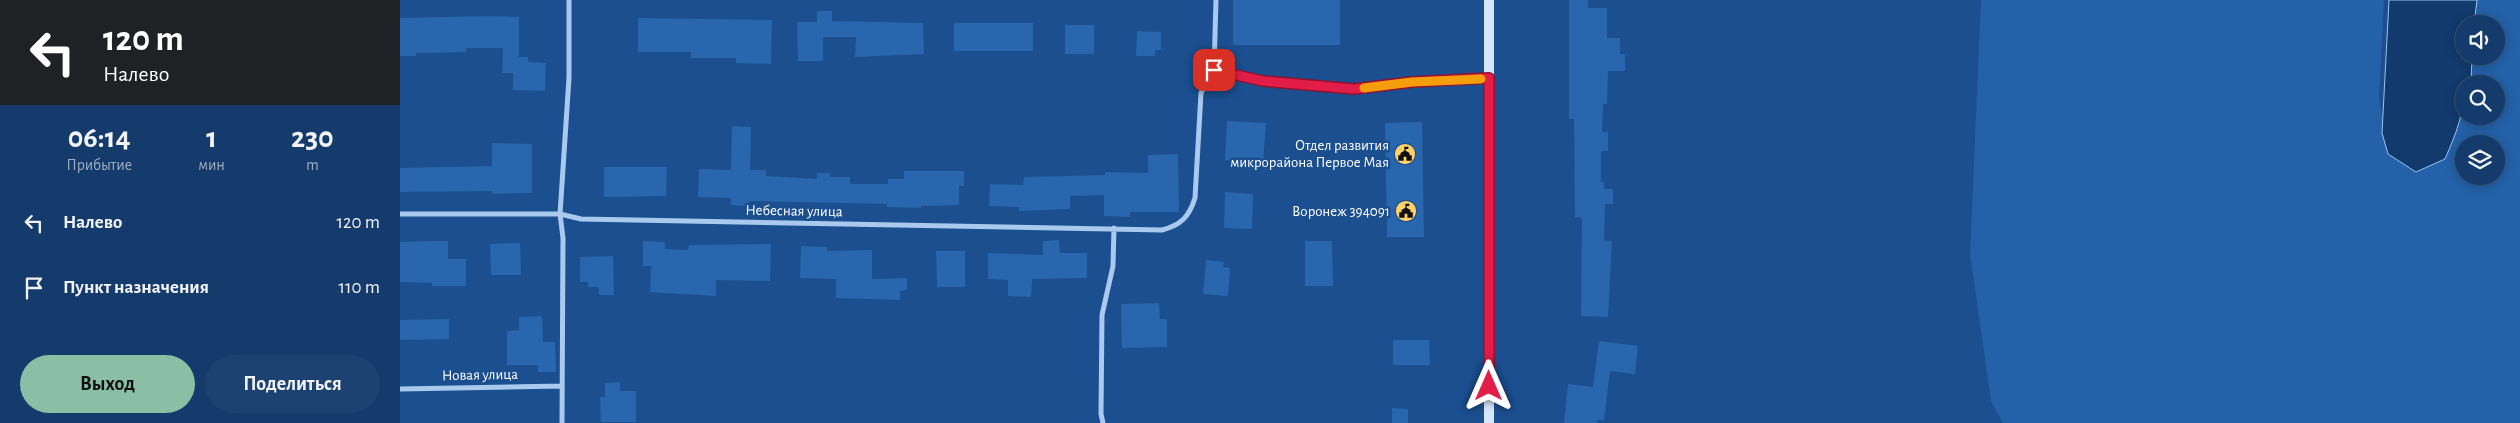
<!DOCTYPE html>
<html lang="ru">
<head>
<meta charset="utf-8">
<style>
	:root { --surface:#143b6b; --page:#1d4271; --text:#f1f3f6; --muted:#9dadc1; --line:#33557e; --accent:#8abfa5 }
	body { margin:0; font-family:"Alegreya Sans",sans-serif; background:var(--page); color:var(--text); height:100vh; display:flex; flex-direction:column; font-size:19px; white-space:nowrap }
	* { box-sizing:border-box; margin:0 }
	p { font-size:16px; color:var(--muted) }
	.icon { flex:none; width:28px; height:28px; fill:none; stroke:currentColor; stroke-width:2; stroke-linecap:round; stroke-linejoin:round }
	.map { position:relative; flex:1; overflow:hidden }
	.side { display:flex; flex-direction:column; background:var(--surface); width:400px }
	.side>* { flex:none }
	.top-card { background:#202124; color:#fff; overflow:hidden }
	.tools { position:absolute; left:2055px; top:15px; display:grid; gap:10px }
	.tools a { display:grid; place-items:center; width:50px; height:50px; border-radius:50%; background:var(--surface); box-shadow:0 2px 12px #0003,0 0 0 1px var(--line); font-size:25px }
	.pin { position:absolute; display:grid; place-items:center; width:42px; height:42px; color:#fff; margin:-21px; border-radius:10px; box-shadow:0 2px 8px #0006 }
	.me { position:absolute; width:55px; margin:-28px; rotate:0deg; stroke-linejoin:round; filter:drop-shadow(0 0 4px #0008) }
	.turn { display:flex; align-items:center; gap:18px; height:105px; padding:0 20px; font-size:22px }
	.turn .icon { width:65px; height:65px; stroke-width:2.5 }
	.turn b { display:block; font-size:35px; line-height:42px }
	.eta { display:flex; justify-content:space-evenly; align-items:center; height:85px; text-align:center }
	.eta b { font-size:30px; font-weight:700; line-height:35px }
	.button { display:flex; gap:10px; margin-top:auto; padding:10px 20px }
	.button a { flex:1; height:58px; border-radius:30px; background:var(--accent); color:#111; font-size:20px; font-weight:700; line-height:58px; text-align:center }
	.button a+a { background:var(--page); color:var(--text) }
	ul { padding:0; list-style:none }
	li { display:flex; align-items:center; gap:15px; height:65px; padding:0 20px }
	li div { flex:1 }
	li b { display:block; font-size:19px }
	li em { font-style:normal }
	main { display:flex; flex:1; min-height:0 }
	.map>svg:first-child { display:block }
	.green { fill:#2461a8; fill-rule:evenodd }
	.water { fill:#123a6d; stroke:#9cc4f0 }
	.building { fill:#2a66ad }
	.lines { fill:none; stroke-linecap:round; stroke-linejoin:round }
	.street { stroke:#a9c9ee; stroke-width:5 }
	.secondary { stroke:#d6e6fa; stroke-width:10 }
	.route-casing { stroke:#92132f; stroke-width:12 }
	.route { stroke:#e11d48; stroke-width:9 }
	.slow { stroke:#f59e0b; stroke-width:9 }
	.labels { text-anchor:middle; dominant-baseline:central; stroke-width:5; stroke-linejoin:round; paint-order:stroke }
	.poi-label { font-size:15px; fill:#fff; stroke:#1b4f8f; text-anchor:end }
	.street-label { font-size:15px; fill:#fff; stroke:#1b4f8f }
</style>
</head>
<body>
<main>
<section class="side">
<div class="top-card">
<div class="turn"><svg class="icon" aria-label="left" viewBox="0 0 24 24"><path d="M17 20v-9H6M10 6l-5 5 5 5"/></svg><div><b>120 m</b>Налево</div></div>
</div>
<div class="eta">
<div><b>06:14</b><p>Прибытие</p></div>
<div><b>1</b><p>мин</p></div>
<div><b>230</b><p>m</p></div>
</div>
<ul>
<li><svg class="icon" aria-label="left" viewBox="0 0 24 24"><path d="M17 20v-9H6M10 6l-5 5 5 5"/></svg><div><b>Налево</b></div><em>120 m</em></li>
<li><svg class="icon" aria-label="arrive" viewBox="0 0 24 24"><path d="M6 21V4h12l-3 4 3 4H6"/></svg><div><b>Пункт назначения</b></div><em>110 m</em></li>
</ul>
<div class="button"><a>Выход</a><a>Поделиться</a></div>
</section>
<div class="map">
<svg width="2120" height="423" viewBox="0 0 2120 423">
	<rect width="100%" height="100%" fill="#1b4f8f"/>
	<!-- green -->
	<path class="green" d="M1581,0h403l-5,97 9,57 57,5 19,-49v6h32v-32h-25l1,-28h24v-32h-22l3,-24h43v423h-517l-12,-22 -21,-147zM2064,144h32v32h-32z"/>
	<!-- water -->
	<path class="water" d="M1989,0h88l-3,24h-10v32h8l-1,28h-7c0,31 -7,47 -19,75l-29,13 -28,-18 -6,-21z"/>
	<!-- building -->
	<path class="building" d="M833,0h107v45h-107z
		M1169,0h19v8h19v30h13v16h5v17h-17l-1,33h-4l-1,28h6v19h-7v31h3v7h9v15h-8l-1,37h8l-4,76 -27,-1 1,-98 -7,-1 -1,-98h-5z
		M417,11h15v10l91,2 1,31 -69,3 1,-20h-33v24h-25l-1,-39h20z
		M89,16l30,1v40h9v5l18,1 -1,28 -32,-1v-17h-11l1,-25h-37v4l-50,1v3h-16v-38z
		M238,18l134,2 -1,44 -35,-1v-5h-45v-6h-53z
		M554,23h79v28h-79z
		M665,25h29v29h-29z
		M737,31l24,1v18h-6v6h-19z
		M827,121l39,2 -3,40 -38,-3z
		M1022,122l2,115h-37l-2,-114z
		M332,126l19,1 -1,43h16v6l51,3v-6h13v4h20v7h38v-5h16v-8h60v15h-5v19l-38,1v2l-34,-1v-3l-138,-3v5l-18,-1v-7l-33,-1 1,-28 32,1z
		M92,143l40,1v49l-40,1v-3l-92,1v-24l92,-2z
		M778,154l1,58h-49v5l-26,-1v-21l-34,1v13l-51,2v-4l-30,-1 1,-22 33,1 1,-8 81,-2v-3l43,1v-18z
		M204,167h63l-1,29 -62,1z
		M825,192l28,2 -1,35 -28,-1z
		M659,240l1,13h27v25l-55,1 -1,18 -23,-1v-16l-20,-1v-26l55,2v-14z
		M32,241h16v18h18v27h-34v-3l-32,-1v-40z
		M243,241l22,1v7l23,1 1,-5 82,-1 -1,37 -54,-1v16l-66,-4 1,-26h-8z
		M905,241h27l1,45h-28z
		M120,243l1,32h-30l-1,-31z
		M401,246l26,1v4l45,-1v29l35,-1v12l-7,1v9l-64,-2v-19l-36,-1z
		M536,251h29v36h-28z
		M213,256l1,39h-15v-8h-11v-5h-8v-25z
		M806,260l18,2 -1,5 7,1 -2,28 -25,-2z
		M759,303l1,16h7v28l-45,1 -1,-44z
		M142,316l1,26h12l1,30h-18v-7h-31v-34l12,-1v-13z
		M49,319v20l-49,1v-20z
		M993,340h36l1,25h-37z
		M1199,341l39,5 -3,28 -25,-3 -6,49h-7v3h-33l4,-39 25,3z
		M220,382v9h16v31h-35l-1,-25h5v-14z
		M992,408l16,1v14h-16z"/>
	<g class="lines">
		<!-- street -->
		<path class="street" d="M814,70l49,11 91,8 58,-7 77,-3
			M0,214h160l21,5 581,11c19,-5 27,-13 33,-32l6,-105 13,-23 2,-70
			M0,389l161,-3
			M162,423l1,-185 -3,-24 9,-136v-78
			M703,423l-2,-9 1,-99 11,-49 1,-38"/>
		<!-- secondary -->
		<path class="secondary" d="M1089,0v423"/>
	</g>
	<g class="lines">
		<!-- route casing -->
		<g class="route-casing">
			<path id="route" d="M814,70l49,11 91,8 58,-7 77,-4v308"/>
		</g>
		<!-- route -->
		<use href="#route" class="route"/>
		<!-- slow -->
		<path class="slow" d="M964,88l48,-6 69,-3"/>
	</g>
	<!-- icons -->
	<defs>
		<g id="civic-disc" transform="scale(1.125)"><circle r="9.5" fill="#ffd166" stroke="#1b4f8f"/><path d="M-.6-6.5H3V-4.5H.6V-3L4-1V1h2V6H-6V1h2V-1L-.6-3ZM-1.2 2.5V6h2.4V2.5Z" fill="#111"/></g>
	</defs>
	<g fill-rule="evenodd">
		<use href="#civic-disc" x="1005" y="154"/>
		<use href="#civic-disc" x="1006" y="211"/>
	</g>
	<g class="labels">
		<!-- poi labels -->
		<g class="poi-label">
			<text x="989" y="145">Отдел развития<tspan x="989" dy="17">микрорайона Первое Мая</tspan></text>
			<text x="990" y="211">Воронеж 394091</text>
		</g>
		<!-- street labels -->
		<g class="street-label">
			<text transform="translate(394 211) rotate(1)">Небесная улица</text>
			<text transform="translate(80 375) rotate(-1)">Новая улица</text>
		</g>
	</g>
</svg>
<div class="tools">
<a><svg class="icon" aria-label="sound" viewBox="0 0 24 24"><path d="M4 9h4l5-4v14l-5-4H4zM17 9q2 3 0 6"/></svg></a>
<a><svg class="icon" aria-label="search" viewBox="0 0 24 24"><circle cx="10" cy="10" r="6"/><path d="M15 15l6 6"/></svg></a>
<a><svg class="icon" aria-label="layers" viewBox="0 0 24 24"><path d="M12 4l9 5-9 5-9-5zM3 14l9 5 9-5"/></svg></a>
</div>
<div class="pin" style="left:814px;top:70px;background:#d93025"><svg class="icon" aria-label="arrive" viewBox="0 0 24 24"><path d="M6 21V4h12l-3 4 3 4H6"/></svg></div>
<svg class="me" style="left:1089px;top:386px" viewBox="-20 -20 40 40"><path d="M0-17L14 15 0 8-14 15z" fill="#e11d48" stroke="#fff" stroke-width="4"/></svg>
</div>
</main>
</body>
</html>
